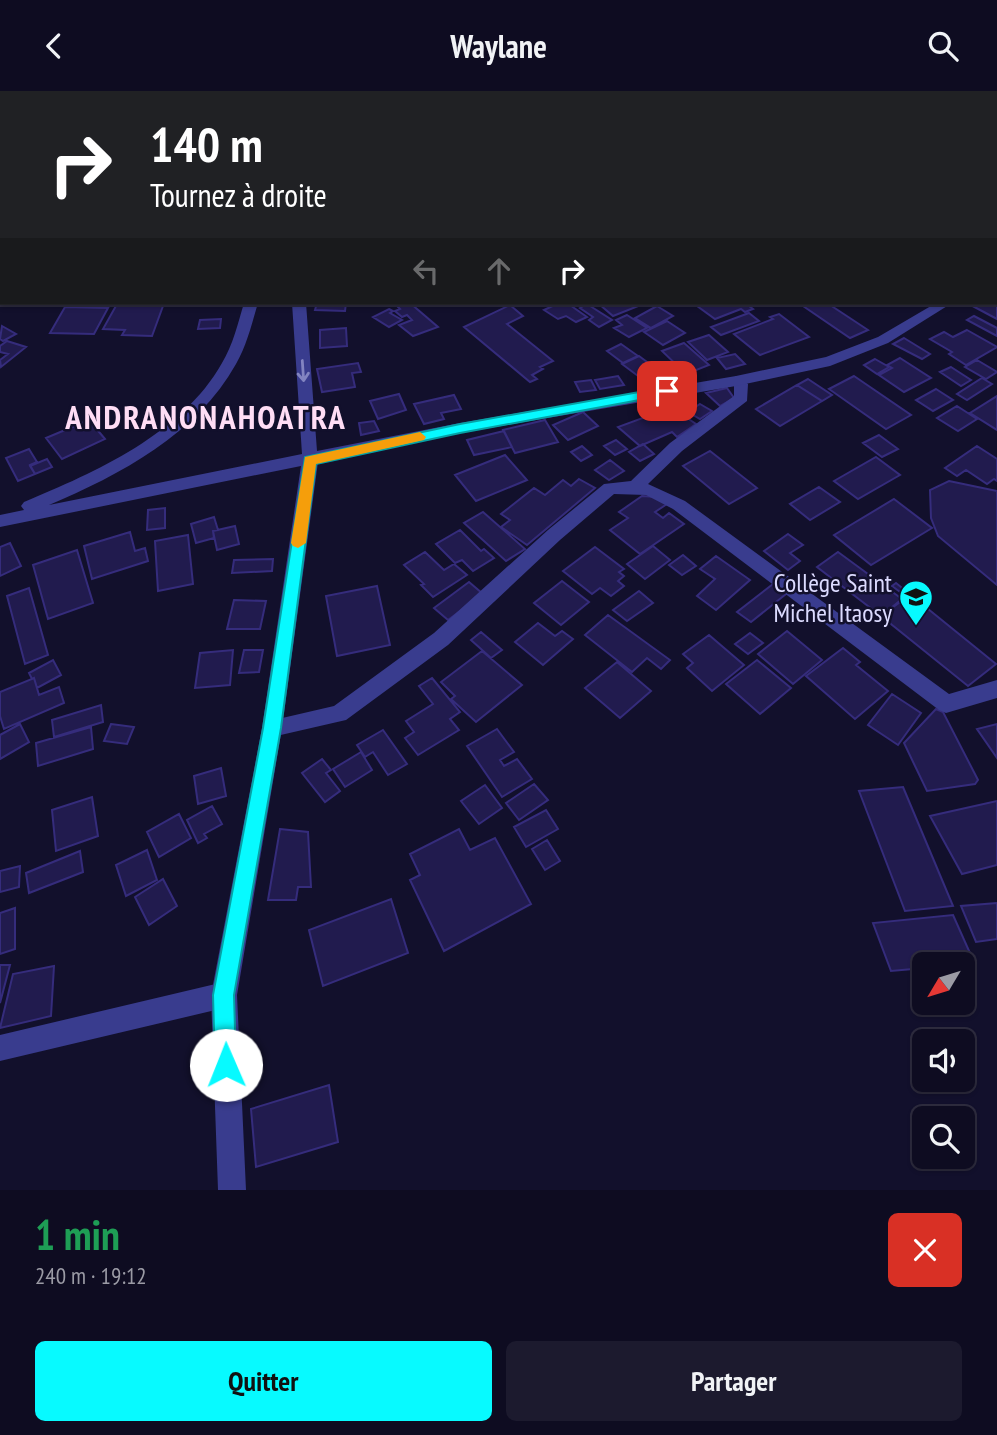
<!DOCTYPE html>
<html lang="fr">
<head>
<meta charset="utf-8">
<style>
	:root { --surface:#0e0c21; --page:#1c1a2e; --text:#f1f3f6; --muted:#9b9ba5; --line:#2e2c3f; --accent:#07faff }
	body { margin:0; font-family:"PT Sans Narrow",sans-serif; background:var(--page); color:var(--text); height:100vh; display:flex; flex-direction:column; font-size:26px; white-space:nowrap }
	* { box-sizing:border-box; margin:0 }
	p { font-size:23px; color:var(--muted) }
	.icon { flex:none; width:38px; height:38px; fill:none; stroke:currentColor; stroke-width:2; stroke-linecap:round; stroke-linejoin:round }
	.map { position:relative; height:1099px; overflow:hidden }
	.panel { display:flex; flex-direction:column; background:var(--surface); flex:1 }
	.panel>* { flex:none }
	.guide { position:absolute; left:0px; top:0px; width:998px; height:214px; box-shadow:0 2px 5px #0004,0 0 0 2px var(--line); background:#202124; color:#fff; overflow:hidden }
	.needle { width:46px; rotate:232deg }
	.controls { position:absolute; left:912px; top:861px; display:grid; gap:14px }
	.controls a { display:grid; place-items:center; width:63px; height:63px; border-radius:10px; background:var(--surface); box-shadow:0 2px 5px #0004,0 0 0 2px var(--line); font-size:35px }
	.pin { position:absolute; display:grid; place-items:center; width:60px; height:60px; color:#fff; margin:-30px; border-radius:14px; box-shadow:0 4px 10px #0006 }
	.me { position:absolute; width:77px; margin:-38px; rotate:359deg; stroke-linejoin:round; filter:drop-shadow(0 0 5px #0008) }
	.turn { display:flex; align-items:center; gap:24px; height:147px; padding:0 35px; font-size:32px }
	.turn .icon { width:91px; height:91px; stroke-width:2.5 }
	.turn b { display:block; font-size:49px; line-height:60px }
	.lanes { display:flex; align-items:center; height:66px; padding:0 35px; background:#0003; justify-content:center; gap:35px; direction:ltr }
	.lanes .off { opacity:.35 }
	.round { display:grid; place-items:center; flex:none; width:74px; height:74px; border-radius:10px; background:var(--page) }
	.overview { display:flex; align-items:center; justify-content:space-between; height:119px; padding:0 35px }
	h1 { font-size:42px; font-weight:700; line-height:52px; color:#1e9e55 }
	.button { display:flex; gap:14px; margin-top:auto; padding:14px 35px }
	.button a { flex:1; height:80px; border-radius:10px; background:var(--accent); color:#111; font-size:28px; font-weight:700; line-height:80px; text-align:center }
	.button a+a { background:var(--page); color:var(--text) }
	header { display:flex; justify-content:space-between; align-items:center; height:91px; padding:0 35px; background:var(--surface); font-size:32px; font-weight:700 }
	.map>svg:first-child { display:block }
	.building { fill:#211b4e; stroke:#352c7c; stroke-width:2 }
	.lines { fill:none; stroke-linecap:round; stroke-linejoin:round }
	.minor { fill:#393c8e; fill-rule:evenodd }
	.tertiary { fill:#393c8e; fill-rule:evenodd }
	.oneway { stroke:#8284c1 }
	.route { fill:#07faff; stroke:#05a2a6; stroke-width:2 }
	.slow { fill:#f59e0b }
	.labels { text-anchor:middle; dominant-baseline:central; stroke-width:5; stroke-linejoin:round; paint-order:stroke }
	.poi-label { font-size:26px; fill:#dcdbff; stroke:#12102c; text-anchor:end }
	.district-label { font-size:33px; font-weight:bold; letter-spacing:2px; fill:#ffddf5; stroke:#12102c }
</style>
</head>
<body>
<header><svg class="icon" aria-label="back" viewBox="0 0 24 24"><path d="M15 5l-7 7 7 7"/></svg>Waylane<svg class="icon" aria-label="search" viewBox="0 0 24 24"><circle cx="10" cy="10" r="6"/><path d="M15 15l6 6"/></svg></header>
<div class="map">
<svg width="997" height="1099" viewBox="0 0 997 1099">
	<rect width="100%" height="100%" fill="#12102c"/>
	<!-- building -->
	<path class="building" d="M317,212h29l-1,8 -30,-1z
		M402,212h8l28,24 -25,9 -14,-11 13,-5 -5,-5 -5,2 -7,-6 5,-2 -3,-3z
		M559,212h8l20,14 -11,5 -10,-6 -8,3 -14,-9z
		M603,212h34l4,2 -28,11 -14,-12z
		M693,212h52l8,6 -8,3 -4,-3 -26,10z
		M810,212h17l41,27 -18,8 -47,-32z
		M967,212l30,1v15z
		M117,213l46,2 -11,30 -30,-1 3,-5 -22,-1z
		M587,213l25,16 -13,7 -10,-7 4,-3 -13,-9z
		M510,214l13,11 -16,8 46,37 -13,6 3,2 -11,6 5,4 -7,3 -66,-55z
		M657,215l16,10 -22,12 -16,-10z
		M65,216l43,1 -14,26 -44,-1z
		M389,218l4,2 -3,2 12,7 -13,7 -16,-10z
		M749,222l10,8 -38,14 -10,-8z
		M779,223l30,23 -49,18 -26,-21 39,-15 -3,-2z
		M627,224l20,13 -18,9 -15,-9 8,-3 -6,-5z
		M974,225l23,12v8l-30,-16z
		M221,228l-1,9 -22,1 2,-9z
		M667,230l18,12 -22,12 -19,-13z
		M2,235l14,8 -13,7 -3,-2z
		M346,237l1,18 -27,2v-18z
		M967,239l30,17 -31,18 -17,-11 3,-2 -22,-13 14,-7 9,5z
		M709,244l19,17 -21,8 -19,-18z
		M904,247l26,16 -8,5 -29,-15z
		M7,250l19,6 -25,20 -1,-7 8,-6 -8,-2v-6z
		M684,252l25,22 -23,9 -24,-23z
		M621,253l17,12 -15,7 -16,-12z
		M735,263l10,10 -19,5 -9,-11z
		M639,265l31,23 -24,3 -24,-18z
		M900,267l31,20 -27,14 -25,-17 13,-7 -5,-3z
		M875,268l14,8 -12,7 -13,-9z
		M977,269l20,12 -11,7 -21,-12z
		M358,272l3,9 -9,1 3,14 -33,5 -5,-23z
		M951,276l20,13 -10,6 -21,-14z
		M618,285l6,9 -24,4 -5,-9z
		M854,285l57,39 -25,14 -57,-40z
		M982,287l10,6 -25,16 -10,-6z
		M808,288l24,16 -10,6 -25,-16z
		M591,289l5,10 -16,2 -5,-10z
		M797,294l25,16 -42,25 -24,-17z
		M727,297l7,10 -14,8 -14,-13z
		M936,298l17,11 -20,11 -17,-11z
		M399,303l7,16 -28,9 -8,-18z
		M454,304l7,14 -20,4 3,6 -20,5 -10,-20z
		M997,305v34l-27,-17z
		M662,310l34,23 -19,13 -5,-5 -32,14 -22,-19 33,-12 -10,-8z
		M700,313l12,7 -12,8 -12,-7z
		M957,315l20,13 -19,12 -21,-13z
		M583,321l15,14 -30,14 -15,-15z
		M89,329l16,19 -43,20 -16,-21z
		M545,329l13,22 -43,11 -12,-23z
		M374,330l5,10 -18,4 -2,-12z
		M504,340l8,16 -38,8 -7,-15z
		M879,344l19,14 -16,8 -19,-14z
		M616,349l11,9 -12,6 -11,-9z
		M643,353l11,10 -14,7 -11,-9z
		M582,355l10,9 -11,6 -10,-9z
		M977,355l20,13v22l-3,-2 -7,5 -21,-14 -9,6 -12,-8z
		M29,358l8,13 -7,3 5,9 -17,7 -12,-23z
		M710,360l47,37 -28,16 -46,-38z
		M505,364l22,25 -51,21 -21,-26z
		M876,366l24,18 -42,24 -24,-18z
		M47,368l5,8 -17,7 -5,-8z
		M610,369l14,11 -15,9 -14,-10z
		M579,388l16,9 -68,57 -26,-18 9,-7 -9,-6 33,-26 11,7 18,-15 8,6z
		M949,390l48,10v94l-59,-49 -7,-18 -1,-28z
		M819,396l21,15 -30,18 -20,-16z
		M642,405l15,1 10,7 -12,8 8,6 6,-5 15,11 -44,30 -30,-24 18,-12 -9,-6z
		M894,408l38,29 -61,37 -37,-30z
		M165,417v20l-18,2 1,-20z
		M483,421l42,37 -19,12 -42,-38z
		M214,426l4,13 -5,1 1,7 -18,5 -5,-19z
		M235,435l4,18 -22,6 -4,-19z
		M460,439l21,21 3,-2 10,9 -21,13 -11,-11 -7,3 -19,-19z
		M130,441l5,19 10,-3 3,13 -56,18 -8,-33z
		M788,443l15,11 -13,8 10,8 -12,9 -24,-19z
		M188,444l5,49 -35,7 -3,-50z
		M10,452l11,23 -21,10v-29z
		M653,455l17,14 -25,19 -18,-15z
		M595,456l29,22 -5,3 5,4 -6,5 6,5 -13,10 -11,-8 -8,6 -29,-23z
		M77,459l16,53 -45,16 -15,-54z
		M425,461l19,18 10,-6 13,11 -34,22 -12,-12 3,-1 -20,-19z
		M838,461l64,47 -21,17 -64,-49z
		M683,464l13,11 -14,9 -13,-10z
		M716,465l34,24 -34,30 -19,-14 18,-17 -15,-10z
		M273,468l-1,12 -40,2 2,-13z
		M562,490l27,21 -28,23 -27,-22z
		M469,491l14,12 -35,26 -14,-12z
		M896,492l100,81 -28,22 -87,-70 26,-19 -15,-11z
		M773,493l13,10 -35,28 -14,-10z
		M377,495l13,59 -53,11 -11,-60z
		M29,497l19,67 -23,9 -18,-68z
		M639,500l14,12 -26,18 -14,-11z
		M234,509l32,1 -6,28h-33z
		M608,524l62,45 -9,9 -14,-11 -15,14 -47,-37z
		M538,532l17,13 7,-5 11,8 -30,26 -28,-23z
		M787,540l35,29 -29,24 -35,-30z
		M481,541l21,18 -11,8 -20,-18z
		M750,542l13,10 -15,11 -13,-10z
		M709,544l35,30 -32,26 -25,-23 6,-5 -10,-9z
		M843,557l17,14 -4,3 32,26 -33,28 -49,-43z
		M233,559l-3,35 -35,3 5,-35z
		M244,559h19l-4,22 -20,1z
		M482,560l40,34 -46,37 -25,-23 4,-3 -14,-14z
		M53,569l8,15 -24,13 -3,-10 -2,1 -3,-6z
		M757,569l34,28 -31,26 -34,-30z
		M617,571l34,29 -31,27 -35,-30z
		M34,587l5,17 20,-8 5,16 -60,26 -4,-13v-24z
		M432,587l28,34 -10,7 9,11 -41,25 -13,-17 9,-6 -8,-11 27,-17 -14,-18z
		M892,603l29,19 -23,32 -30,-20z
		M101,614l2,17 -49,15 -2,-17z
		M936,618l7,3 35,68 -3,4 -48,7 -23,-48z
		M20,633l9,18 -29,17v-24z
		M111,633l23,3 -7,17 -23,-3z
		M997,633v34l-20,-29z
		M91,636l2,22 -55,17 -2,-23z
		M497,638l17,23 -14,8 4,6 13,-7 15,20 -30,18 -35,-51z
		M383,639l24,34 -19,11 -15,-23 -8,5 -8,-12z
		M361,661l11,18 -27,17 -12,-18z
		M322,668l9,11 -5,3 14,18 -15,11 -23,-29z
		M221,677l5,28 -28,8 -4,-28z
		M534,693l14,16 -29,20 -13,-17z
		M485,694l17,23 -23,16 -18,-23z
		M903,696l50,119 -48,5 -46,-120z
		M92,706l6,39 -42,15 -4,-41z
		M997,710v64l-35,9 -32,-58z
		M212,715l10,18 -18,10 3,4 -9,5 -11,-23z
		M546,719l12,19 -32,18 -12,-20z
		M179,723l12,24 -32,19 -12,-25z
		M280,738l28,3 3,55h-13l-2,13h-28z
		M459,738l11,21 25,-12 36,66 -87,47 -34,-71 10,-5 -10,-21z
		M547,749l13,21 -15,9 -13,-21z
		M147,759l10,30 -31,16 -10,-31z
		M80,760l3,21 -54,21 -3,-20z
		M20,775l-1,21 -19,5v-21z
		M163,788l14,27 -28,19 -14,-28z
		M391,808l17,54 -85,33 -14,-56z
		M997,812v36l-21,3 -15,-36z
		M15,817v41l-15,5v-41z
		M953,824l21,47 -50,2v4l-33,3 -18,-48z
		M0,874h10l-10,38z
		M54,875l-3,50 -51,12 13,-54z
		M329,994l9,57 -82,25 -5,-58z"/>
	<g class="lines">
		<!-- minor -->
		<path class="minor" d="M300,0h21l1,2h-21z
			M996,92l1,1v8l-1,-1z
			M736,285l12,8 -1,17 -65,50 -34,33 37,17 264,193 48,-14v18l-51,15 -7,-3 -266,-201 -27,-14 -32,-1 -54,46 -112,105 -102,75 -74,17 -7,-3 -3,-6 3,-6 69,-16 100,-73 114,-103 56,-46 27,-3 39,-38 64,-47v-10l-5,-5z
			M224,891l9,4 4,9 -4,9 -9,4 -224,53v-26z"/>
		<!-- tertiary -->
		<path class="tertiary" d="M230,0h10v2h-10z
			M997,144v10h-1v-9z
			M244,212h14c-6,20 -11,42 -22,61 -39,70 -116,111 -187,141l253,-51 -10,-151h14l11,148 143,-28 276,-47 90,-19 52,-20 58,-34h16l-64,40 -58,23 -94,20 -276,47 -142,29 -36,266 -45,267 9,195h-28l-7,-195 51,-267 39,-262 -301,61v-12l24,-5 -3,-4 3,-4c72,-30 158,-68 198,-139 11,-18 16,-40 22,-60z"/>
	</g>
	<!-- one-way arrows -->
	<defs><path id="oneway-shaft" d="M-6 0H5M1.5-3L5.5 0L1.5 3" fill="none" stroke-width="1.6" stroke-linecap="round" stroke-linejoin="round" transform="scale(1.75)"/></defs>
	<use class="oneway" href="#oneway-shaft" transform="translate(303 280) rotate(86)"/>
	<!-- route -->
	<path class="route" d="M667,296l6,4 -1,3 -212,39 -144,31 -35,264 -47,267 2,70 -3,7 -7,4 -8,-4 -3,-7 -2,-70 50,-267 42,-271 155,-33z"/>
	<!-- slow -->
	<path class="slow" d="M420,341l6,5 -2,3 -108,24 -10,79 -8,5 -5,-2 -2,-3 14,-86z"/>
	<!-- icons -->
	<defs>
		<g id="school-pin" transform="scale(1.75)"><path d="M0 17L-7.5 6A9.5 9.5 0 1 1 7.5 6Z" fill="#07faff" stroke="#12102c"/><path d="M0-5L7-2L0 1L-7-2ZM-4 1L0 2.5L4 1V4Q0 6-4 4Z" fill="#111"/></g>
	</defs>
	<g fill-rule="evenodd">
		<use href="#school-pin" x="916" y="506"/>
	</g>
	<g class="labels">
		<!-- poi labels -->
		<g class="poi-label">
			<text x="892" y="491">Collège Saint<tspan x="892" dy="30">Michel Itaosy</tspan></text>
		</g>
		<!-- district labels -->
		<g class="district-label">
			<text x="206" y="325">ANDRANONAHOATRA</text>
		</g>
	</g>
</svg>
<div class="controls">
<a><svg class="needle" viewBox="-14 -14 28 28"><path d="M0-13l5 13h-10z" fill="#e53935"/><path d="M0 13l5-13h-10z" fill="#9b9ba5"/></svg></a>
<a><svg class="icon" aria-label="sound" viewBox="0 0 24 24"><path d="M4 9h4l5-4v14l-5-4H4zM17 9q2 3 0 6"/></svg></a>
<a><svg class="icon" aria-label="search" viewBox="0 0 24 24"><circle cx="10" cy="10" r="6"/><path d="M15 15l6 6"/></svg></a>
</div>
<div class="pin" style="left:667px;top:300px;background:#d93025"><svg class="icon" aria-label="arrive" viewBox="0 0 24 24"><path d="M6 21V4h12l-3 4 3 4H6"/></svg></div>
<svg class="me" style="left:226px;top:974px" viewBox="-20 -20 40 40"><circle r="19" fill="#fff"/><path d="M0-13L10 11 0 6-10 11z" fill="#07faff"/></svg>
<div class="guide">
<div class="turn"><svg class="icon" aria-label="right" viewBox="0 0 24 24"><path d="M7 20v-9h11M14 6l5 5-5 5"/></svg><div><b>140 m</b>Tournez à droite</div></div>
<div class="lanes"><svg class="icon off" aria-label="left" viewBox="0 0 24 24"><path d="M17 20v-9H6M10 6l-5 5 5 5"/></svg><svg class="icon off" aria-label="ahead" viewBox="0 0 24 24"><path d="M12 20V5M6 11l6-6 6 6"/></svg><svg class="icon" aria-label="right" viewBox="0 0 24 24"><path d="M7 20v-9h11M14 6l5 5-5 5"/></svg></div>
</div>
</div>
<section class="panel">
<div class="overview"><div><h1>1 min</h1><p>240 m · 19:12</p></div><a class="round" style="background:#d93025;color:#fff"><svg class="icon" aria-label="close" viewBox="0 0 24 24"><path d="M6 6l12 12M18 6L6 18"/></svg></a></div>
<div class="button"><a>Quitter</a><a>Partager</a></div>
</section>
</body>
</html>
